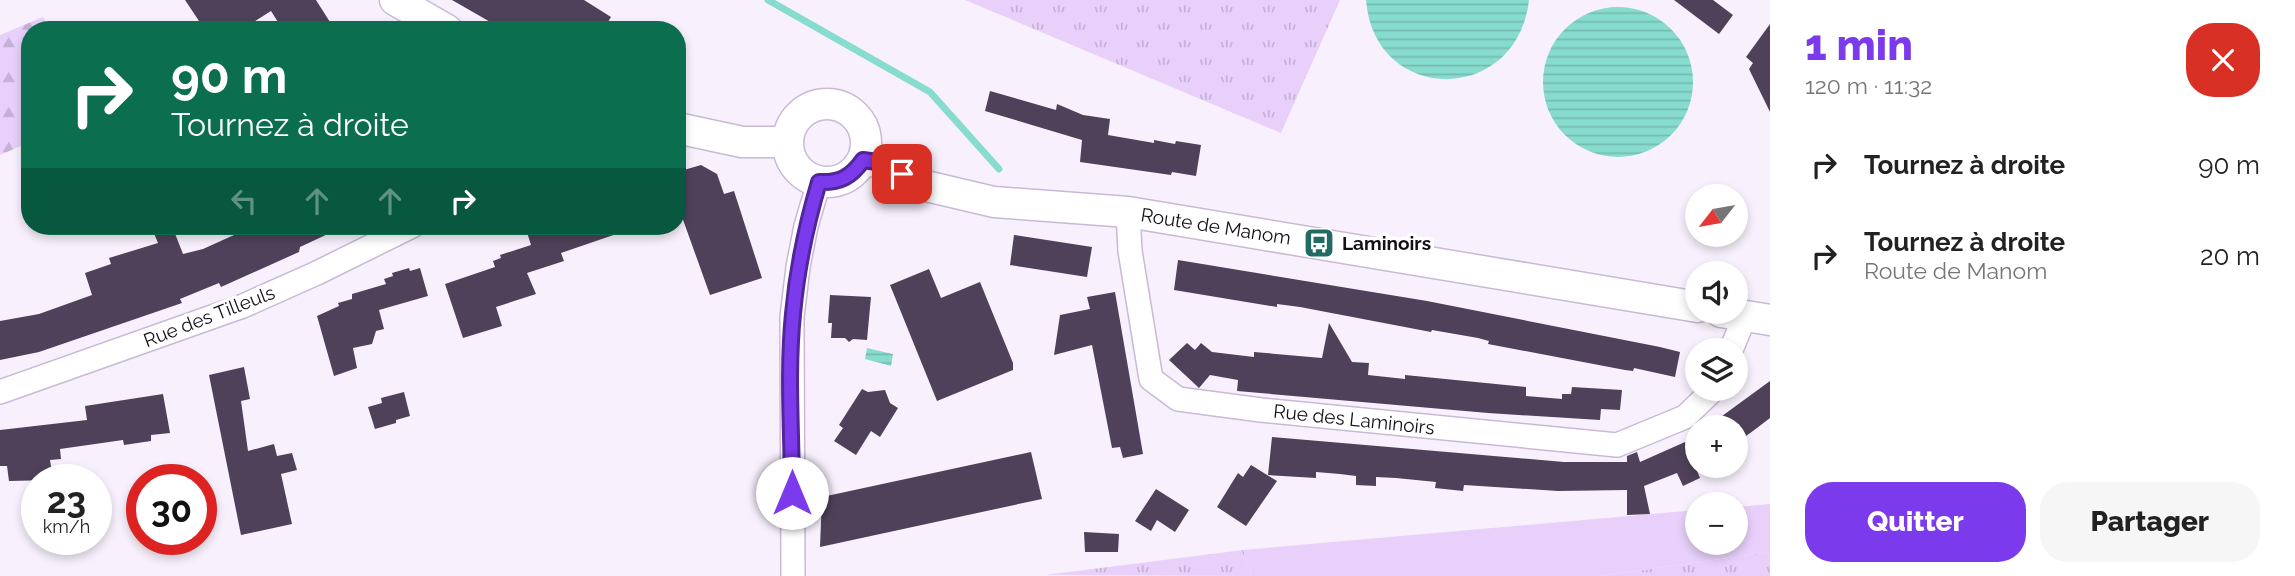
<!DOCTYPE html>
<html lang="fr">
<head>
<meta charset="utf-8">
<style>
	:root { --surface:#fff; --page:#f6f6f6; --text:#222; --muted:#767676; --accent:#7c3aed }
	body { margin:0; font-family:Raleway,sans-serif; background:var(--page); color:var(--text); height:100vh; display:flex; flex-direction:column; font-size:26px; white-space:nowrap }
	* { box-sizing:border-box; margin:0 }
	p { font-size:23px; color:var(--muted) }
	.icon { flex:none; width:38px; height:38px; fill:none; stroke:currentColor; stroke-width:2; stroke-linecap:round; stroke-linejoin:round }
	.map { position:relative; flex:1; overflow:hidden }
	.details { display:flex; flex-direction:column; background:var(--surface); width:525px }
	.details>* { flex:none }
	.banner { position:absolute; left:21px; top:21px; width:665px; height:214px; border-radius:28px; box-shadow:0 4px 10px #0003; background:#0b6e4f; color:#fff; overflow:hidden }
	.needle { width:46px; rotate:239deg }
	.buttons { position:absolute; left:1685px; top:184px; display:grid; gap:14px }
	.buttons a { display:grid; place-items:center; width:63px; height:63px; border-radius:50%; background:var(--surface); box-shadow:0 4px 10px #0003; font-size:35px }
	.speed { position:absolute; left:21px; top:464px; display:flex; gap:14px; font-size:35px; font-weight:700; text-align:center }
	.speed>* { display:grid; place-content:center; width:91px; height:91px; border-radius:50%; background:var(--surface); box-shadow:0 4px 10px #0003; line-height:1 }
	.speed small { font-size:18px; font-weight:400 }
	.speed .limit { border:10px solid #d22; background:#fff; color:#111 }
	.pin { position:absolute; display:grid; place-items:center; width:60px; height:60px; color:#fff; margin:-30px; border-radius:14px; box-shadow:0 4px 10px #0006 }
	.me { position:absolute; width:77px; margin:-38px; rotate:0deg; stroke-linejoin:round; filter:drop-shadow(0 0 5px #0008) }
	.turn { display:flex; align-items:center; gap:24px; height:147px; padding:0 35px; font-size:32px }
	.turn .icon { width:91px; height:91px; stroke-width:2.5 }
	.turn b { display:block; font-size:49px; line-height:60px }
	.lanes { display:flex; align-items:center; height:66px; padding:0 35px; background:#0003; justify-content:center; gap:35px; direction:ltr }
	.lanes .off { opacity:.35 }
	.round { display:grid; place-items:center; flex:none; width:74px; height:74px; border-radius:28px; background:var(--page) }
	.overview { display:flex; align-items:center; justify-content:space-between; height:119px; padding:0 35px }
	h1 { font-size:42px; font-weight:800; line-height:52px; color:var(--accent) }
	.primary-button { display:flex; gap:14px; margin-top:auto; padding:14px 35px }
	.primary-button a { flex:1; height:80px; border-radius:28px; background:var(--accent); color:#fff; font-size:28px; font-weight:800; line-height:80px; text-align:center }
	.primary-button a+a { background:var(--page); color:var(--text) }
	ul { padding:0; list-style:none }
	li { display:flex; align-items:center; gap:21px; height:91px; padding:0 35px }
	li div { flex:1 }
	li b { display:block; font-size:26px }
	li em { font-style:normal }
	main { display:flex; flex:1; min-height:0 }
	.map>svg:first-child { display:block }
	.grass { fill:url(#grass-tufts) }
	.forest { fill:url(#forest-firs) }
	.garden { fill:#e8d0fa }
	.water { fill:url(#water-rules) }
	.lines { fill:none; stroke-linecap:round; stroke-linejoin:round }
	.stream { stroke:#88dccf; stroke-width:7 }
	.building { fill:#4f4159 }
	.minor-casing { stroke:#c9b9d6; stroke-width:26 }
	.tertiary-casing { stroke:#c9b9d6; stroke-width:33 }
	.minor { stroke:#fff; stroke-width:23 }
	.tertiary { stroke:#fff; stroke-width:30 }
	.route-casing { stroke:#51269a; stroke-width:18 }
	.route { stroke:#7c3aed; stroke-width:12 }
	.labels { text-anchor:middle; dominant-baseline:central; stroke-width:7; stroke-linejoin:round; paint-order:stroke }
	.street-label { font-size:19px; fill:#140e18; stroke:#fff }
	.poi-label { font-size:19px; font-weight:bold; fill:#140e18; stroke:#fff; text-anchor:start }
</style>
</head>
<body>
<main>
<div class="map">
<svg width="1770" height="576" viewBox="0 0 1770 576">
	<defs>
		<pattern id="grass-tufts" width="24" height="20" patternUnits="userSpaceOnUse" patternTransform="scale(1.75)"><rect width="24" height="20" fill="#e8d0fa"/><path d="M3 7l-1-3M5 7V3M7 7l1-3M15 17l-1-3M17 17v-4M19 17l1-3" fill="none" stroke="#c6b1d6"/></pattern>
		<pattern id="forest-firs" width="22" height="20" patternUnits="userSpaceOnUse" patternTransform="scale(1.75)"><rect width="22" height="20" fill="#e8d0fa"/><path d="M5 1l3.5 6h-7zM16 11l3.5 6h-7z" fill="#c6b1d6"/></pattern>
		<pattern id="water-rules" width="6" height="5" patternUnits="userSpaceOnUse" patternTransform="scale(1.75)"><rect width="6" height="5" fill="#88dccf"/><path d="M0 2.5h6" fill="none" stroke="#74bcb1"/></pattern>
	</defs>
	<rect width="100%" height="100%" fill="#f8f1fd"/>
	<!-- grass -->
	<path class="grass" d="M965,0h375l-59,133z
		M1243,550l9,26 -207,-1z
		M1770,552v24h-170z"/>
	<!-- forest -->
	<path class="forest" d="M43,17l7,13h-20v112l-30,13v-120z"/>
	<!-- garden -->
	<path class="garden" d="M1770,504v48l-170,24h-348l-9,-26 454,-40 1,32h38v-35z"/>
	<!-- water -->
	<path class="water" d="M1366,0h163c-12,106 -155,105 -163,0z
		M1543 82a75 75 0 1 1 150 0a75 75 0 1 1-150 0Z
		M867,348l26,6 -2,12 -26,-7z"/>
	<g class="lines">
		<!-- stream -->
		<path class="stream" d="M768,0l162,92 69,77"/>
	</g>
	<!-- building -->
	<path class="building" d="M185,0h131l19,30h-52l-12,-19 -30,19h-36z
		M452,0h132l27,17 -8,13h-108l-3,-7z
		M1674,0h39l20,15 -14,19z
		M1770,24v88l-21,-43 4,-6 -7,-6z
		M990,91l66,19 1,-6 26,11 27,4 -2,16 46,8v-3l21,4 1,-3 25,4 -5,31 -24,-4 -1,3 -91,-13 2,-22 -97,-29z
		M701,165l16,9 7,20 10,-3 28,87 -52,17 -33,-92v-31z
		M151,226h21l11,28 20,-5 51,-23h91l-45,21 -1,5 -78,35 -2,-4 -39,16 2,4 -143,49 -39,8v-39l39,-7 53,-19 -7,-22 26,-9 -2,-6 49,-15z
		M525,226h105l1,3 -70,24 3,8 -37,12 9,21 -40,13 6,19 -39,12 -18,-54 50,-17 -2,-6 8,-3 -1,-3 31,-10z
		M1014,235l78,12 -5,30 -77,-12z
		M1178,260l249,41 233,46 20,5 -5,25 -41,-9 -1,3 -8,-1 -137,-26 1,-3 -11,-3 -46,-8 -1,2 -131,-25 -23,-3v3l-103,-17z
		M409,268l1,3 10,-3 8,28 -49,14 5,19 -8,2 -4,13 -19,4 4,20 -23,8 -17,-60 22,-10 -1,-3 14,-4v-5l34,-10 -2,-5 9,-3 -1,-3z
		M929,269l12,29 39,-16 33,81v7l-76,31 -47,-116z
		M1115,292l28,162 -20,4 -3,-11 -8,1 -20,-103 -38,10 6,-40 30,-6 -3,-12z
		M830,295l41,2 -4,43 -14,-1 -4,3 -4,-4h-14l1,-15h-4z
		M1329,323l23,39 17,1 -1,12 37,4v-4l121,12v9l36,3v-5h9l1,-7 50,3 -2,20 -19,-1 -1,11 -112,-7 -251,-22 1,-11 -28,-5 -11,13 -30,-28 18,-17 8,7 6,-7 11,9 42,5v-5l68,6z
		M244,367l6,32 -9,2 7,50 26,-7 3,12 15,-3 5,17 -16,4 11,50 -51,11 -32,-160z
		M1770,381v37l-17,13 -17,12v-16h-29z
		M862,389l6,3 17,-2 5,13 8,5 -18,29 -9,-6 -15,24 -22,-14 9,-13 -4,-3z
		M404,392l6,24 -14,4v3l-21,6 -7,-22 14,-4 -1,-5z
		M163,394l7,39 -19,2v6l-27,4 -1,-5 -63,9 1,10 -11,1 3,20 -44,1 -2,-15h-7v-36l87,-10 -2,-14z
		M1272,437l292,25h63v-6l10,-4 3,10 45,-20 15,36 -17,8 -6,-13 -33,13 6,28 -23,1v-25l-69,1 -94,-6 -1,6 -28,-3 1,-6 -40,-4 -20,-1v9l-20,-1v-9l-16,-2 -24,-2v6l-48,-3z
		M1031,452l11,47 -222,48 2,-50z
		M1251,465l26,16 -31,45 -29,-19 21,-34 5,4z
		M1156,489l33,21 -14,22 -18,-12 -6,11 -16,-10z
		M1084,532l35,2 -1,18h-33z"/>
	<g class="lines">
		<!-- minor casing -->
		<g class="minor-casing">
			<path id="minor" d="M1128,212l2,39 21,128 27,20 83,11 356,35 68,-28 30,-29
				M1731,350l14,-34
				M0,392l243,-86 74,-33 95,-47
				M793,576l-1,-259 6,-50 8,-41 13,-44"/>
		</g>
		<!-- tertiary casing -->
		<g class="tertiary-casing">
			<path id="tertiary" d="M395,0l52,30
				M788 143a39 39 0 1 1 78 0a39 39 0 1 1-78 0Z
				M677,128l65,14h45
				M863,160l14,2 49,24 68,16 134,10 570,95
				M1721,312l49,8"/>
		</g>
		<!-- minor -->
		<use href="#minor" class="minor"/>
		<!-- tertiary -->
		<use href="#tertiary" class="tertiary"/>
	</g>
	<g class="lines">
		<!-- route casing -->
		<g class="route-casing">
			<path id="route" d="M792,493c0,-59 -5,-120 1,-179 4,-45 13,-88 26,-132 21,1 32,-5 44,-22l14,2 25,12"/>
		</g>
		<!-- route -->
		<use href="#route" class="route"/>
	</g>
	<!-- icons -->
	<defs>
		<g id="bus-square" transform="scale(1.575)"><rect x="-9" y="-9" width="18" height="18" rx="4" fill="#226b62" stroke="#fff"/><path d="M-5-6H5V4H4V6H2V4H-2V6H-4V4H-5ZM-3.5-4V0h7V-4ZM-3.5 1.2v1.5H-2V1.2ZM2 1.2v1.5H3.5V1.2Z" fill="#fff"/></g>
	</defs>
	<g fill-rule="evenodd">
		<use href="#bus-square" x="1319" y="243"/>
	</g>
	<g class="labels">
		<!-- street labels -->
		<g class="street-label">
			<text transform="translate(1216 226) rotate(9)">Route de Manom</text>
			<text transform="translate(209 316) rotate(-21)">Rue des Tilleuls</text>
			<text transform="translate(1354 419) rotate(6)">Rue des Laminoirs</text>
		</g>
		<!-- poi labels -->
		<g class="poi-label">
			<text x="1342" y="243">Laminoirs</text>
		</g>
	</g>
</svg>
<div class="buttons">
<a><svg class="needle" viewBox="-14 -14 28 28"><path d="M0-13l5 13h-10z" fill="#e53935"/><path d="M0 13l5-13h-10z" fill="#767676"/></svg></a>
<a><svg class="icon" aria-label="sound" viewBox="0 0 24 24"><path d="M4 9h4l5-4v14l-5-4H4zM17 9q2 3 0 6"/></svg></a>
<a><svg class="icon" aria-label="layers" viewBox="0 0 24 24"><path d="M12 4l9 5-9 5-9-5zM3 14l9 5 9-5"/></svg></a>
<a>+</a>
<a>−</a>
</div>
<div class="speed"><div>23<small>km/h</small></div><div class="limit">30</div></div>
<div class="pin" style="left:902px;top:174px;background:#d93025"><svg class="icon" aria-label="arrive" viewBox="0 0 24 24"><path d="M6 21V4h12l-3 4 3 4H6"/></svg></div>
<svg class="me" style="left:792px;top:493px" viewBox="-20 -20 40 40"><circle r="19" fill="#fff"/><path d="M0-13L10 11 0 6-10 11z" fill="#7c3aed"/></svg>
<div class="banner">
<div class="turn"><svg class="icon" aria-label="right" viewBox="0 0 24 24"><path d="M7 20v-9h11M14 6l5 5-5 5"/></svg><div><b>90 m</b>Tournez à droite</div></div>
<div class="lanes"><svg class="icon off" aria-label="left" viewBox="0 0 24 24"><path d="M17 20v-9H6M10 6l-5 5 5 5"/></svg><svg class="icon off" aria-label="ahead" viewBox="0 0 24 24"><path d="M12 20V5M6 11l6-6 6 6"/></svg><svg class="icon off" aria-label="ahead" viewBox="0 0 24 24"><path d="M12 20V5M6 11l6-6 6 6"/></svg><svg class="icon" aria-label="right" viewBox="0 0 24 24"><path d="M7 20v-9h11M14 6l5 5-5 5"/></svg></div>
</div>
</div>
<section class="details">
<div class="overview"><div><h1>1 min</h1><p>120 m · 11:32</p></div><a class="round" style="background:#d93025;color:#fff"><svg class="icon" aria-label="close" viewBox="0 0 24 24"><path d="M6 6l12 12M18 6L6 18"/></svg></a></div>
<ul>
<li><svg class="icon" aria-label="right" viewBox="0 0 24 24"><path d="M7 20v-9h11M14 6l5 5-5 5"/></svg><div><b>Tournez à droite</b></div><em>90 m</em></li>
<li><svg class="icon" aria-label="right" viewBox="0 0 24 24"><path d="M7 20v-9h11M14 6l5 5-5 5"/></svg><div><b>Tournez à droite</b><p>Route de Manom</p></div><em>20 m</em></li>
</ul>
<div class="primary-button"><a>Quitter</a><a>Partager</a></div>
</section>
</main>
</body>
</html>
